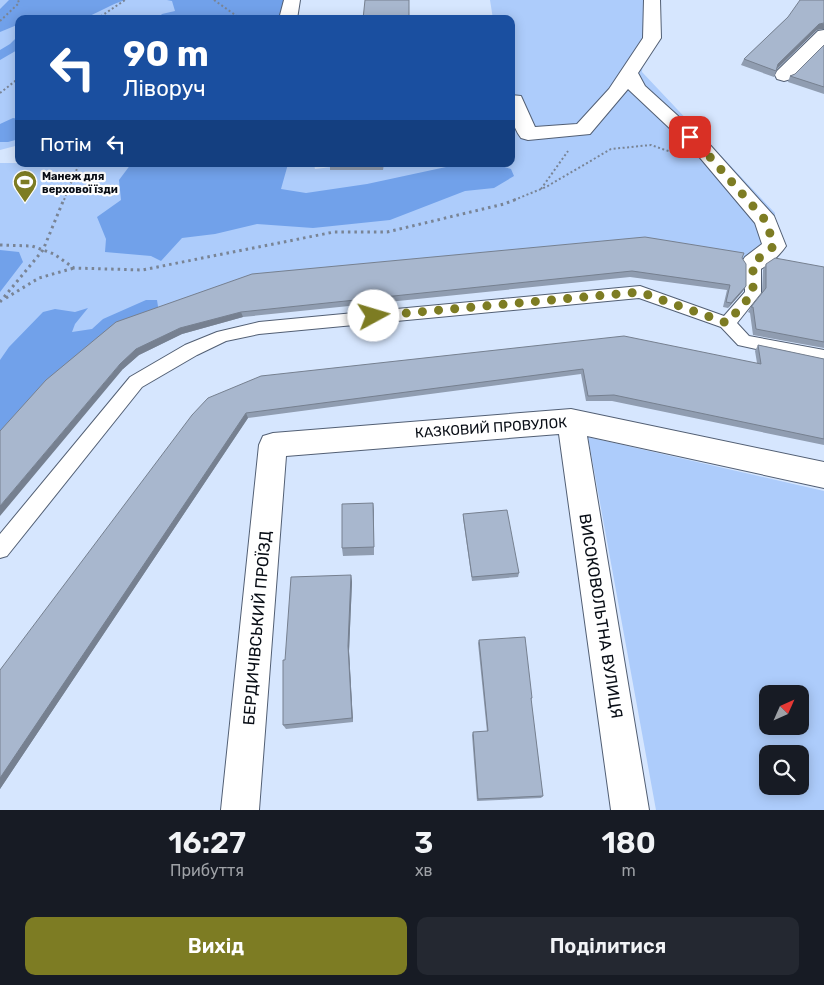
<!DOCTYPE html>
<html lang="uk">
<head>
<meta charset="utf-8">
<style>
	:root { --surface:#171b24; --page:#242831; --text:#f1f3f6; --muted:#9ea1a6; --accent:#7d7c23 }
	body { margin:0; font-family:Rubik,sans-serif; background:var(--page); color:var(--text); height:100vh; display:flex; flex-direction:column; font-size:19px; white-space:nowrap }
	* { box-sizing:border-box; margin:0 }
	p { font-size:16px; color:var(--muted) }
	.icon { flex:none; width:28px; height:28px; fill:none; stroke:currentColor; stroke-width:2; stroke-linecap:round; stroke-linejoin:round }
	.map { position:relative; height:810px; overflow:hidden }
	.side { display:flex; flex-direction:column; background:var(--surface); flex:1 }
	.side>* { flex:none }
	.hud { position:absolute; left:15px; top:15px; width:500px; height:152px; border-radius:10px; box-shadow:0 2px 12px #0003; background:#1a4fa0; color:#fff; overflow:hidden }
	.needle { width:32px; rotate:45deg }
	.fabs { position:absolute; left:759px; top:685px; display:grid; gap:10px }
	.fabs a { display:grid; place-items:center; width:50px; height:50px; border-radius:10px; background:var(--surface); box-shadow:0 2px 12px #0003; font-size:25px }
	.pin { position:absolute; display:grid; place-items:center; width:42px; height:42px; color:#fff; margin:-21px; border-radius:10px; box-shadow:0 2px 8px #0006 }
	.me { position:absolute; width:55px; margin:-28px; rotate:84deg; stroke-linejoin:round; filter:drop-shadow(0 0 4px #0008) }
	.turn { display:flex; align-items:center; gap:18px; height:105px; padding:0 25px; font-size:22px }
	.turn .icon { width:65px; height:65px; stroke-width:2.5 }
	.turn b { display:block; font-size:35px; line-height:42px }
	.then { display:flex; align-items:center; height:48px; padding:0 25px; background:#0003; gap:10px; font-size:19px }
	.eta { display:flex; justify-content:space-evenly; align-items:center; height:85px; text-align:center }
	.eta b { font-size:30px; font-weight:600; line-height:35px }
	.button { display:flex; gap:10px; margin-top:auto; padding:10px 25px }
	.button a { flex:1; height:58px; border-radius:10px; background:var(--accent); color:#fff; font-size:20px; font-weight:600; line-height:58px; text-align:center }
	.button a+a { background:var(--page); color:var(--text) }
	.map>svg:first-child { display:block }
	.green { fill:#adccfb; fill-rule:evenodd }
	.forest { fill:#71a1ea }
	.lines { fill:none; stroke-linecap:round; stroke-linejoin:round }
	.service-casing { stroke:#525f74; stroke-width:2 }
	.minor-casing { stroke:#525f74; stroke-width:2 }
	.path-far1 { stroke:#798495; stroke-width:2; stroke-dasharray:2 2.5; stroke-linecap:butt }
	.path { stroke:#798495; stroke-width:3; stroke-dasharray:2.5 4; stroke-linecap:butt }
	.service { fill:#fff; fill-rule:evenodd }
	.minor { fill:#fff; fill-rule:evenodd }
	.wall { fill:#909db1 }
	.shaded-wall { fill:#768090 }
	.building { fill:#a8b7ce; stroke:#768090 }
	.route { stroke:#7d7c23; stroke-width:9; stroke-dasharray:0 16.2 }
	.labels { text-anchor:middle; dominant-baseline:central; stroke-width:4.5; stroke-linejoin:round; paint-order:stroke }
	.far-poi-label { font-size:11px; font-weight:bold; fill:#090e16; stroke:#fff; text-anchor:start }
	.street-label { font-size:14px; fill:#090e16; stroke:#fff }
	.near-street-label { font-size:16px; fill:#090e16; stroke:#fff }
</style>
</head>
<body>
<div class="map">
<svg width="824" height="810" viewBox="0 0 824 810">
	<rect width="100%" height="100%" fill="#d6e6fe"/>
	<!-- green -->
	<path class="green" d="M0,0h292l-4,19h-269v126l-19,5z
		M490,0h155v37l-3,35 133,141 -6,51 -126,-21 -389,37 -254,161v-278l314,1 1,5 42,-5h154v-145h-18z
		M588,437l236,54v319h-168zM768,694h32v32h-32zM768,754h32v32h-32z"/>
	<!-- forest -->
	<path class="forest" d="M9,0h117c-16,4 -30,15 -46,19h-61v30l-19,11v-10l10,-6 7,-7v-12l-17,7v-23z
		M167,0h120l-4,19h-126l5,-5 13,-3 -3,-10z
		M13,118l6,1v20l-11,3h-8v-18z
		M131,164h157l-7,25 25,4 61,-9 93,-20h35l16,5 3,7 -20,12 -29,3 -75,29 -77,8 -56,-4 -42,10 -33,4 -21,23 -10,-5 -46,-4 1,-13 -9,-22 24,-17 -2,-20z
		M0,250l19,2 4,10 -23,30z
		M146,300h11l2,13 -159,126v-79l9,-13 34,-35 12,-3 20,3 13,-4 -13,16 -3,8 20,-3 11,-10z"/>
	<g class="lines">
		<!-- service casing -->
		<g class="service-casing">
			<path id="service" d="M753,258l5,1 3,4v30l-24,30 12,13 75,14v14l-86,-19 -17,-18 -82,-29 -380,36 -33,7 -29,14 -55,32 -135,169 -7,2v-24l130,-157 55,-32 32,-13 42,-10 381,-36 84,30 21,-24v-29l3,-4z"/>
		</g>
		<!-- minor casing -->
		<g class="minor-casing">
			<path id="minor" d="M284,0h16l-3,19h-18z
				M644,0h16l1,38 -23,35 7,13 65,59 64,71 12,30c-6,9 -22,25 -33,25 -3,0 -6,-1 -8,-2l-4,-6 4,-6 17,-13 -7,-21 -59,-70 -68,-64 -38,45 -62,6 -7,-2c-10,-13 -10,-27 -10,-43l10,1 14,31 42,-3 32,-35 34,-51z
				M824,30v15l-33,34 -7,2 -7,-2 -2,-4 2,-4 41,-40z
				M571,409l253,53v26l-237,-52 62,374h-38l-52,-376 -273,22 -27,354h-38l38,-365 4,-9 10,-3z"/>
		</g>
		<!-- path-far1 -->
		<path class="path-far1" d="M214,0l27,19
			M97,19l28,-19
			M0,21l19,-18 -1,-3
			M0,93l19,-15
			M541,189l27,-38
			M64,200l15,-36
			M514,200l32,-13 65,-38 40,-4 23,8"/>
		<!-- path -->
		<path class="path" d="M0,245l32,1 22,8 20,14 68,2 192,-38h53l117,-28 13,-5
			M6,298l33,-20 35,-10
			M0,302l43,-52 21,-51"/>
		<!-- service -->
		<use href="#service" class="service"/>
		<!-- minor -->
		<use href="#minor" class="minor"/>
	</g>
	<!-- wall -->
	<path class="wall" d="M788,17l29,13 -40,38 -3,9 -33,-12 3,-6z
		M824,45v49l-36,-12 2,-6 5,-2z
		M330,164h54l-1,6h-53z
		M742,258l4,28 -3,5 -15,17 -5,-1 4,-17 -97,-13 -387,40 -61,17 -43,21 -16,14 -7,-47z
		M766,264l58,3v81l-71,-13 -3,-22 -2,-1 3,-5 11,-15 1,-22z
		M758,345l66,14v86l-212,-44h-26l-5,-27 -333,44 -248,371v-119l261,-294 496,-13 -2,-12z
		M373,503l1,9v43l-31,1 -1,-8z
		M463,514l56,59 -1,4 -46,4 -9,-63z
		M351,575l1,7 -3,69 4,71 -67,7 -3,-4 2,-65z
		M479,640l53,58 -1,2 12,96 -2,2 -64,3 -5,-66 1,-3h14l-9,-89z"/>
	<!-- shaded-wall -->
	<path class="shaded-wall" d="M824,23v6l-7,1 -41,40 2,-6 41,-40z
		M746,286l-3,5 -15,17 3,-5z
		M241,312l2,5 -61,17 -43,21 -16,14 -123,147v-10l120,-142 16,-15 44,-21z
		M246,413l2,5 -248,371v-11z
		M373,503l1,9v43v-8z
		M351,575l1,7 -3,69 4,71 -1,-4 -4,-72z"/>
	<!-- building -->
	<path class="building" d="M365,0h44v19h-46z
		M800,0h24v23l-5,1 -41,40 -2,7 -32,-12 44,-42z
		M824,45v42l-34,-11 5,-2z
		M645,237l99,16 -2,5 4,6v22l-15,17 -5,-1 4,-17 -98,-14 -391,41 -61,16 -44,21 -16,15 -120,142v-75l46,-51 70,-58 136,-48z
		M775,258l49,9v75l-68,-13 -3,-22h-2l15,-19v-24z
		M624,336l137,28 -3,-19 66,14v80l-210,-44 -26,1 -5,-27 -337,44 -246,365v-108l192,-255 16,-17 53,-22z
		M373,503l1,44 -32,1v-44z
		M507,510l12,63 -47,4 -9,-63z
		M351,575l-3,71 4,72 -69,7v-65h2l6,-83z
		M525,637l7,61h-1l12,98 -65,3 -5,-67 15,-1 -9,-91z"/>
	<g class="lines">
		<!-- route -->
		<path class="route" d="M374,316l266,-24 87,31 26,-30v-30l21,-17 -8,-25 -63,-72 -13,-12"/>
	</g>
	<!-- icons -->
	<defs>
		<g id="stadium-pin" transform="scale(1.25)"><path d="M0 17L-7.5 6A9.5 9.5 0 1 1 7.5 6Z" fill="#7d7c23" stroke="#fff"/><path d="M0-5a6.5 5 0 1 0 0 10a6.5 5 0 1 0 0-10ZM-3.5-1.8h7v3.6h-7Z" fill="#fff"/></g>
	</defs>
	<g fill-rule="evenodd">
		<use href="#stadium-pin" x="25" y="182"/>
	</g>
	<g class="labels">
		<!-- far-poi labels -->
		<g class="far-poi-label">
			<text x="42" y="176">Манеж для<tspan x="42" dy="13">верхової їзди</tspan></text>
		</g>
		<!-- street labels -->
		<g class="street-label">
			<text transform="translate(491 428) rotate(-4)">КАЗКОВИЙ ПРОВУЛОК</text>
		</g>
		<!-- near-street labels -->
		<g class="near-street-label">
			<text transform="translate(601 616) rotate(81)">ВИСОКОВОЛЬТНА ВУЛИЦЯ</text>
			<text transform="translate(257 628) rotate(-85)">БЕРДИЧІВСЬКИЙ ПРОЇЗД</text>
		</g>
	</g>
</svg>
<div class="fabs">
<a><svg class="needle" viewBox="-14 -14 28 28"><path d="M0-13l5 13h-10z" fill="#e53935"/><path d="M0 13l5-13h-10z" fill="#9ea1a6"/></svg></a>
<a><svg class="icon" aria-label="search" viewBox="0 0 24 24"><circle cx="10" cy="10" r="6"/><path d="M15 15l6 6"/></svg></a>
</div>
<div class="pin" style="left:690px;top:137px;background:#d93025"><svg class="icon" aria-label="arrive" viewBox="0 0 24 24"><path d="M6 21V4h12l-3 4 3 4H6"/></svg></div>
<svg class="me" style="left:374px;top:316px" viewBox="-20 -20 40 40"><circle r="19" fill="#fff"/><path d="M0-13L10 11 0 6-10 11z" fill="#7d7c23"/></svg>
<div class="hud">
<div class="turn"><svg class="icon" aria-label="left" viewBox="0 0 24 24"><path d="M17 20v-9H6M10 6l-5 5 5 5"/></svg><div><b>90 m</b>Ліворуч</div></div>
<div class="then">Потім<svg class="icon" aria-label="left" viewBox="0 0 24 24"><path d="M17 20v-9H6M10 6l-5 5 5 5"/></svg></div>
</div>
</div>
<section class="side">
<div class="eta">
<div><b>16:27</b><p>Прибуття</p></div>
<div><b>3</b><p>хв</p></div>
<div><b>180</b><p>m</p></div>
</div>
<div class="button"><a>Вихід</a><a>Поділитися</a></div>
</section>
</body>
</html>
